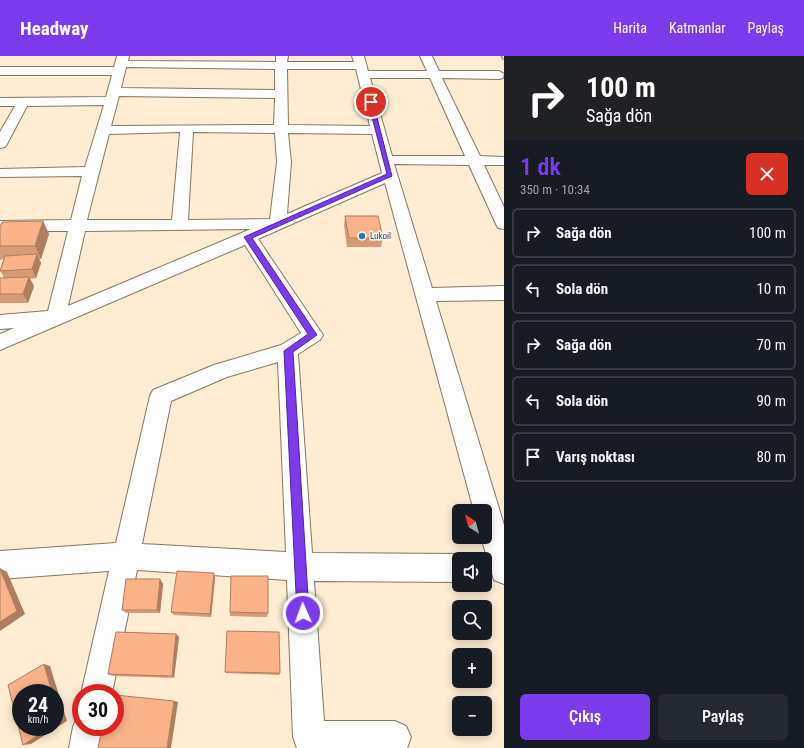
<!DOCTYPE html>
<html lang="tr">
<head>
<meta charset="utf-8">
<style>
	:root { --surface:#171b24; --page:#242831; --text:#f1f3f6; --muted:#9ea1a6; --line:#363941; --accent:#7c3aed }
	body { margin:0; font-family:"Roboto Condensed",sans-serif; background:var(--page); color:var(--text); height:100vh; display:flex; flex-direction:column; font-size:15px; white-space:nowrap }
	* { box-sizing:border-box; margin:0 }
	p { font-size:13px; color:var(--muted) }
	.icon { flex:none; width:22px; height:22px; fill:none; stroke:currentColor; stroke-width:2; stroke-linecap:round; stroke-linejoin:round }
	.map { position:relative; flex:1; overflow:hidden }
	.side { display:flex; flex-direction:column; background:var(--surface); width:300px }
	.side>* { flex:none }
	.hud { background:#202124; color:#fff; overflow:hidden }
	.needle { width:26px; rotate:324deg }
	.controls { position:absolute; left:452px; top:448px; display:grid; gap:8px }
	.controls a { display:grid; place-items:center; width:40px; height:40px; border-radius:6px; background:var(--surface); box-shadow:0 2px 10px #0003; font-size:20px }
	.speed { position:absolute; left:12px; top:628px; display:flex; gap:8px; font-size:20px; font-weight:700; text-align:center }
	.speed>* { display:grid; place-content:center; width:52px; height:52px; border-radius:50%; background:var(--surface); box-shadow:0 2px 10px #0003; line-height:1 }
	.speed small { font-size:10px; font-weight:400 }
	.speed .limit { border:6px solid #d22; background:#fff; color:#111 }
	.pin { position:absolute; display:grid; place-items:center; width:34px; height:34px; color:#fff; margin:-17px; border:2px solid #fff; border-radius:50%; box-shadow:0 1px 4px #0007 }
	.me { position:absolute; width:44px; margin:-22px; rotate:358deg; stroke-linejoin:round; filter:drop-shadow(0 0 3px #0008) }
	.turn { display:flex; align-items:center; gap:14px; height:84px; padding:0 16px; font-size:18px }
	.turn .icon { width:52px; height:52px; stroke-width:2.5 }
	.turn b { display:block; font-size:28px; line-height:34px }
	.round { display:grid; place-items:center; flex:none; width:42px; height:42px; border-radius:6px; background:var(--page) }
	.headline { display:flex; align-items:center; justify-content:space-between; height:68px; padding:0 16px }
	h1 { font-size:24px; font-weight:600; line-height:30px; color:var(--accent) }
	.action { display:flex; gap:8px; margin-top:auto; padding:8px 16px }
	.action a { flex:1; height:46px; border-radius:6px; background:var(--accent); color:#fff; font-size:16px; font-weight:600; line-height:46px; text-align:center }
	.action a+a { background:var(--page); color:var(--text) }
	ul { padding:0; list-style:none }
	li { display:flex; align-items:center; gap:12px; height:50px; margin:0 8px 6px; padding:0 8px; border:2px solid var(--line); border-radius:6px }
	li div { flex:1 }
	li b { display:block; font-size:15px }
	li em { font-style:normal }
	header { display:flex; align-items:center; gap:24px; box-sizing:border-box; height:56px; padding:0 20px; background:var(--accent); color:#fff }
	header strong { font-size:19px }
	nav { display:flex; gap:22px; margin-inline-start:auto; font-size:14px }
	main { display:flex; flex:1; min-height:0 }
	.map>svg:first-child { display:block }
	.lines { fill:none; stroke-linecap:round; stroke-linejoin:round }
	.minor-casing { stroke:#867760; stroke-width:2 }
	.minor { fill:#fff; fill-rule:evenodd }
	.rail { stroke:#a49785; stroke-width:1.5; stroke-dasharray:4.5 2.5; stroke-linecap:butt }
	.wall { fill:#d79a76 }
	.shaded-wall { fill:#af7d60 }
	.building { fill:#fab389; stroke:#af7d60 }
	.route { fill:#7c3aed; stroke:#51269a }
	.poi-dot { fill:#217caa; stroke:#fcfcfc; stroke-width:1.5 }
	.labels { text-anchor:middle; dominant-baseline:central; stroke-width:3; stroke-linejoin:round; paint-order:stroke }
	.far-poi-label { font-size:9px; fill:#3c352b; stroke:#fcfcfc; text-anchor:start }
</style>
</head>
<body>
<header>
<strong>Headway</strong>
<nav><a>Harita</a><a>Katmanlar</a><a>Paylaş</a></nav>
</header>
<main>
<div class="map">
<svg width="504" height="692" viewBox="0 0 504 692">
	<rect width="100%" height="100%" fill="#feecd3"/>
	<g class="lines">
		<!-- minor casing -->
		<g class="minor-casing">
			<path id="minor" d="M117,0h12l-1,5 148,1v-6h12l-1,6h67l-2,-6h12l4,15h59l-7,-15h12l7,15h60l5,3 -1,4 -4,1 -57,-1 38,78 24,1v8h-20l20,42v22l-6,-1 -2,-4 -27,-59 -75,-1 38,124 72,-2v14l-68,1 68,224v59l-10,-4 -13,-43h4v-26h-11l-89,-328 -127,56 65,96 -3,5 -22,14 14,199 147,1 10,5h-10v23l-145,-1 10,140h71l11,5 5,11 -4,11h-110l-4,-11 -6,-157 -150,-10 -25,123 -31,1 28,-123 -109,8v-28l116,-8 34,-147 3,-6 61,-25 67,-20 20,-12 -56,-88 -245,105v-16l14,-6 -14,1v-14l48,-4 20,-80h-68v-10l71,-1 11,-44 -82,1v-8l85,-2 19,-62 -77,1 -20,38 -2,3 -5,1v-16l15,-26h-15v-8l106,-1 6,-22h-112v-8h114zM126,11l149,2v21l-154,-2zM287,13h69l14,57 -82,-1zM370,22h60l35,78h-73zM119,40l156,2 -1,27 -163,1zM180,76l-8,88h-85l22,-86zM193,76l82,1 2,29 -7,57 -82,1zM288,77l84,1 10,39 -95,41 4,-52zM251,173l-183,77 17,-75zM278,306l8,190 -144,-8 29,-143 56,-24z
				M81,658v13h24l-4,21h-32l4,-21 5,-11z"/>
		</g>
		<!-- minor -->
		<use href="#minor" class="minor"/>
		<!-- rail -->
		<path class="rail" d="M501,0l3,5"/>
	</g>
	<!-- wall -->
	<path class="wall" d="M345,160l38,22 -2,9h-34l-3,-21z
		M43,165l6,13 -8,25h-2l2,4 -5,15 -6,1 4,7 -6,17h-28v-25h4l-4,-8 4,-11 -4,1v-33z
		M215,522l-4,39 -37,-2 -3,-3z
		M163,528l-3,29h-34l-4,-3z
		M230,556l38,1 -1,4 -37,-1z
		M176,578l3,3 -5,41 -61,-2 -5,-2z
		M225,616l55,1 -1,2 -53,-2z"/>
	<!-- shaded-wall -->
	<path class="shaded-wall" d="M43,165l6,13 -8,25 -6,-13z
		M37,198l4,9 -5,15 -4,-9z
		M29,221l5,9 -6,17 -5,-9z
		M0,512l7,4 18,42 -25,17z
		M214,517l1,5 -4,39 -1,-3z
		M160,523l3,5 -3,29 -3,-3z
		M176,578l3,3 -5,41 -2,-2z
		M44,608l6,2 17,55 -36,23 -8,1 28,-18h4v-34h-3z
		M174,645l4,1 -7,46h-4z"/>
	<!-- building -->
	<path class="building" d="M345,160h33l5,22h-34z
		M43,165l-8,25h-35v-19l2,-5z
		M37,198l-5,15 -32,2 5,-15z
		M29,221l-6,17h-23v-16z
		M0,513l17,42 -17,11z
		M177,515l37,2 -4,41 -39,-2z
		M231,520h37v37l-38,-1z
		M126,523h34l-3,31h-35z
		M227,575l52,1 1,41 -55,-1z
		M116,576l60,2 -4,42 -64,-2z
		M44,608l8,29h-31v34h30l-28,18 -15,-60z
		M115,639l59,6 -7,47h-69l4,-20 -5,-1h18z
		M55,647l5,18 -5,4z"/>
	<!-- route -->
	<path class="route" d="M371,44l2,2 19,74 -140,62 65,97 -24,17 16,261 -2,5 -4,1 -4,-1 -2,-5 -13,-262 24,-17 -64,-97 143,-63 -19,-72z"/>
	<!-- markers -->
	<circle class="poi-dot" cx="362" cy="180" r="4"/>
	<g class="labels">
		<!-- far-poi labels -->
		<g class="far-poi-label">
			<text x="370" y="180">Lukoil</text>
		</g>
	</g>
</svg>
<div class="controls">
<a><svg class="needle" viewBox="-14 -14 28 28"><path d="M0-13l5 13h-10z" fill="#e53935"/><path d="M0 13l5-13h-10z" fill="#9ea1a6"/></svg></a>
<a><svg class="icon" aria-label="sound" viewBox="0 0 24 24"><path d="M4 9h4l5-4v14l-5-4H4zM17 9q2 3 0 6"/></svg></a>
<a><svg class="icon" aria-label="search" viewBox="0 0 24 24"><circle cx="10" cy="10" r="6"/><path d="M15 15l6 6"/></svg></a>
<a>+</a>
<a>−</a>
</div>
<div class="speed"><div>24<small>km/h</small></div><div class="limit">30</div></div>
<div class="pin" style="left:371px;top:46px;background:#d93025"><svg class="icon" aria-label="arrive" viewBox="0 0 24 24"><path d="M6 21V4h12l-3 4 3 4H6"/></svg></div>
<svg class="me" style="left:303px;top:557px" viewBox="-20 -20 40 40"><circle r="17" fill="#7c3aed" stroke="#fff" stroke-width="3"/><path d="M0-11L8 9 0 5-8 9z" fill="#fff"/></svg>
</div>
<section class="side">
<div class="hud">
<div class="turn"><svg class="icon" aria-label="right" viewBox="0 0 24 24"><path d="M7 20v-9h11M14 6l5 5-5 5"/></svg><div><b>100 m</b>Sağa dön</div></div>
</div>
<div class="headline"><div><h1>1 dk</h1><p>350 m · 10:34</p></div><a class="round" style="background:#d93025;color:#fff"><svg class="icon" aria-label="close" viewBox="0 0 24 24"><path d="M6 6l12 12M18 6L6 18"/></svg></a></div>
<ul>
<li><svg class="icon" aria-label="right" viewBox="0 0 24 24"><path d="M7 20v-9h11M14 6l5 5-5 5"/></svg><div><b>Sağa dön</b></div><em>100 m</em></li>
<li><svg class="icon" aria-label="left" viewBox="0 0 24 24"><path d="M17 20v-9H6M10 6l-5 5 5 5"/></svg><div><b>Sola dön</b></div><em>10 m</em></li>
<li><svg class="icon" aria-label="right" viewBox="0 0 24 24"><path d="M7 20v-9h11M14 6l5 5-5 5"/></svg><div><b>Sağa dön</b></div><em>70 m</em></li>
<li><svg class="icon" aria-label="left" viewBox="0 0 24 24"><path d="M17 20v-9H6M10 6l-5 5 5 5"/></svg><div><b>Sola dön</b></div><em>90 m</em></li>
<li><svg class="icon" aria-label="arrive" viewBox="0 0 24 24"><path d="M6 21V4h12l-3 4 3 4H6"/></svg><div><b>Varış noktası</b></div><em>80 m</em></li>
</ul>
<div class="action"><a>Çıkış</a><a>Paylaş</a></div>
</section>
</main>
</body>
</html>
